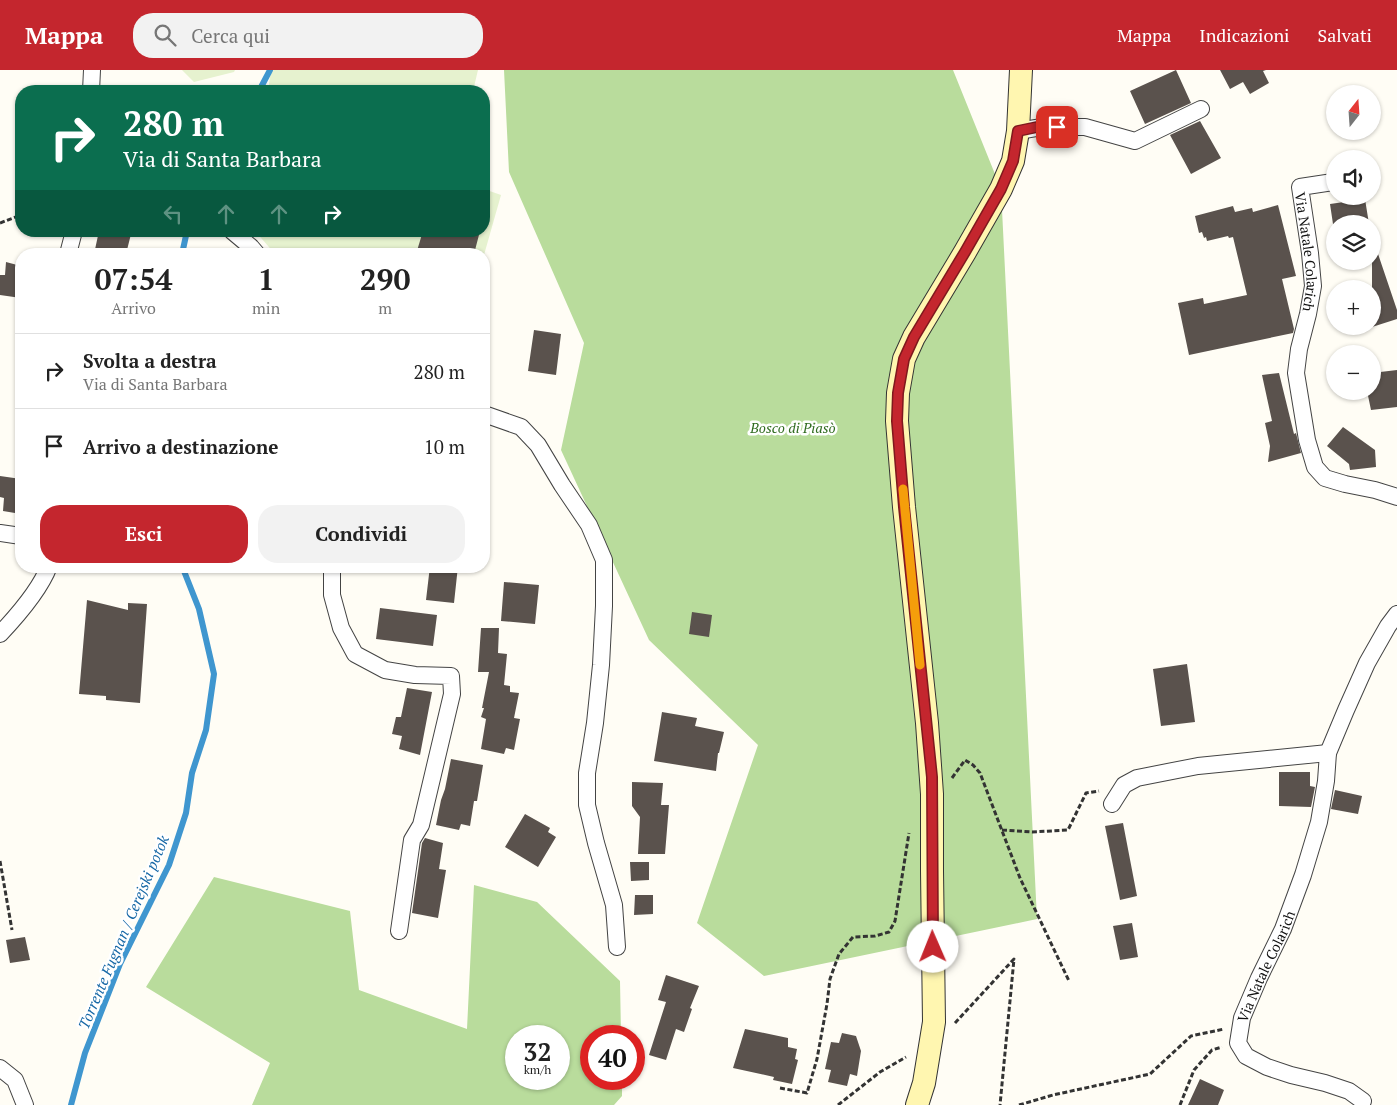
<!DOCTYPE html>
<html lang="it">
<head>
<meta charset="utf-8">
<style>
	:root { --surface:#fff; --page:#f2f2f2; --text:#222; --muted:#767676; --line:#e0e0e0; --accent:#c4262e }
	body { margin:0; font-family:"PT Serif",serif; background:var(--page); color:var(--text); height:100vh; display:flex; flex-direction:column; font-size:19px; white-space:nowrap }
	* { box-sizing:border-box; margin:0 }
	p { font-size:16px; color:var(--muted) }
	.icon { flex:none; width:28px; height:28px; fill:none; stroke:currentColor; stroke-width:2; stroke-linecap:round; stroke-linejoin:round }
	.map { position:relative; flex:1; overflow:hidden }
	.panel { position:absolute; left:15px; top:178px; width:475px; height:325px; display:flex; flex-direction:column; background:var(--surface); border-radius:20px; box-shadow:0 1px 4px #0004 }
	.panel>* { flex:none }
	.guide { position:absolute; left:15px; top:15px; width:475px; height:152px; border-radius:20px; box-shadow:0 1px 4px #0004; background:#0b6e4f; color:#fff; overflow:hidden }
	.needle { width:32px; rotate:17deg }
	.tools { position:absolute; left:1326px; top:15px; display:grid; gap:10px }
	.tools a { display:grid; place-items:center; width:55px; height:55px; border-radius:50%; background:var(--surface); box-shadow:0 1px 4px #0004; font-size:25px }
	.speed { position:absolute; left:505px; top:955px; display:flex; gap:10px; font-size:25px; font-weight:700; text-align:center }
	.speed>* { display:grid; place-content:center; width:65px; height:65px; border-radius:50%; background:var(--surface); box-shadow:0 1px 4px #0004; line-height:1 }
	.speed small { font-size:12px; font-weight:400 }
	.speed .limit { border:8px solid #d22; background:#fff; color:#111 }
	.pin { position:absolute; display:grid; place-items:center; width:42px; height:42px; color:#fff; margin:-21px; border-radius:10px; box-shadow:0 2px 8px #0006 }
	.me { position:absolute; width:55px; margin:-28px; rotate:359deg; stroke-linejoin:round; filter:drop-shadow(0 0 4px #0008) }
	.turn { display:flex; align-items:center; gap:18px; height:105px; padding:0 25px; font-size:22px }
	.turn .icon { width:65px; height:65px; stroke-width:2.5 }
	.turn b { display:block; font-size:35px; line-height:42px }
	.lanes { display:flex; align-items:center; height:48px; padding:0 25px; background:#0003; justify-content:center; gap:25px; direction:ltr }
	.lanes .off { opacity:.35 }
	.eta { display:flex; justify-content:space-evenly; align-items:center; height:85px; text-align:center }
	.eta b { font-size:30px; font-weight:700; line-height:35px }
	.primary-button { display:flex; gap:10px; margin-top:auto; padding:10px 25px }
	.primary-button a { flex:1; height:58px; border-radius:20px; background:var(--accent); color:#fff; font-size:20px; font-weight:700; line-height:58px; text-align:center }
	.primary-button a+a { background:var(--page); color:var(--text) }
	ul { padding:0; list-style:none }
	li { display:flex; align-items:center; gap:15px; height:75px; padding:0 25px; border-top:1px solid var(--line) }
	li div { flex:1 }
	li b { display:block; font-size:19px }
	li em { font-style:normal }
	header { display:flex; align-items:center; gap:30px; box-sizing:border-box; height:70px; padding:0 25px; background:var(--accent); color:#fff }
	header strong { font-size:24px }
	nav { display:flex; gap:28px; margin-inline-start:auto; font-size:18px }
	.search { width:350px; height:45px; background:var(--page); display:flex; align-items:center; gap:12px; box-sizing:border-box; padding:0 18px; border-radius:20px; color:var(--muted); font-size:19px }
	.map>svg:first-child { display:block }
	.forest { fill:#b9dc9c; fill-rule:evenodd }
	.pitch { fill:#e6f2cf }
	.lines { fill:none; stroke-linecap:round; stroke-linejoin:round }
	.stream { stroke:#3f96cf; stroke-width:6 }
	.building { fill:#5a524d }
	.street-casing { stroke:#444; stroke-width:18 }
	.secondary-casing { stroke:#333; stroke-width:24 }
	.path { stroke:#333; stroke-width:3; stroke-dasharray:5 2.5; stroke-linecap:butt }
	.street { stroke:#fff; stroke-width:16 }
	.secondary { stroke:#fff6b0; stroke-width:22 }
	.route-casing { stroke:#7f191e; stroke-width:12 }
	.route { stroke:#c4262e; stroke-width:9 }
	.slow { stroke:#f59e0b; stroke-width:9 }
	.labels { text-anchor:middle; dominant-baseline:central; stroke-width:5; stroke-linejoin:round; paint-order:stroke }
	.street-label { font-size:14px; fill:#111; stroke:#fff }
	.park-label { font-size:14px; font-style:italic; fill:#2f6b1f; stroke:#fff }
	.water-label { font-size:15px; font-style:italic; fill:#1768a6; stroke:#fff }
</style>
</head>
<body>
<header>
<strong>Mappa</strong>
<div class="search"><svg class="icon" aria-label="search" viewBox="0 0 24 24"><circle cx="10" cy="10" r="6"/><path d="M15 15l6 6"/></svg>Cerca qui</div>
<nav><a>Mappa</a><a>Indicazioni</a><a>Salvati</a></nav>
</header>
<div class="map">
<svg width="1397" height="1035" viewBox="0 0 1397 1035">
	<rect width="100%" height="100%" fill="#fffdf5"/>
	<!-- forest -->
	<path class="forest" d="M504,0h449l48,119 36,730 -273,57 -67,-53 61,-178 -109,-105 -88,-190 23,-107 -75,-171z
		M214,807l136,34 9,79 108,39 7,-144 63,17 83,79 1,55h-30v43h31v17l-8,9h-362l18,-42 -124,-76zM516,966h43v43h-43z"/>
	<!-- pitch -->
	<path class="pitch" d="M182,0h53l-1,2 -40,10z
		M271,0h207l-5,21h-205z
		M484,119l17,6 -17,60v-1h-209l-20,-23h229z"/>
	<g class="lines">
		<!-- stream -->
		<path class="stream" d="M259,21l11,-21
			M182,184l5,-23
			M71,1035l14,-52 35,-89 49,-99 17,-52 6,-40 14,-43 8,-56 -15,-65 -17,-43"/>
	</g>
	<!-- building -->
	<path class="building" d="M1176,0l15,33 -46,21 -15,-33z
		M1220,0h46l-3,1 6,12 -19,11 -7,-12 -13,7z
		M1200,51l21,37 -30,16 -21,-39z
		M1365,129l4,25h-36l-3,-20z
		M1278,135l18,71 -14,3 12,50 -1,4 -104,22 -11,-52 25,-5 1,6 43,-9 -14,-58 -4,1 -1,-2 -21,5 -1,-4 -2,1 -2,-6 -3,1 -4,-17 38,-10 2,6 17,-4 1,4z
		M99,161h20l12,3 -5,20h-32z
		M423,161h57l-6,23h-58z
		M1375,175l22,65v9l-25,8v-81z
		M6,192l15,4v32l-21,-3v-20h5z
		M534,260l27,4 -5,41 -28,-4z
		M1397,300v37l-26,3 -4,-19h5v-18z
		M1279,303l15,61 2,-1 5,20 -33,9 2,-16 -5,-23 7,-2 -10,-46z
		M1343,357l32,23 1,17 -26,3 -1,-6 -22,-18z
		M0,406l21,3v35l-18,-3 1,-13 -4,-1z
		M430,496h28l-4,37 -28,-3z
		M504,512l35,3 -4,39 -34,-3z
		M87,530l41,10v-7l19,1 -7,99 -34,-3v-4l-27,-2z
		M380,538l57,7 -4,31 -57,-7z
		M692,542l20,3 -3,22 -20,-3z
		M481,558h18l-1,25 9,1 -3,31 6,1v6l9,1 -5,25 6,1 -6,31 -8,-2 -2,6 -23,-5 5,-30 -5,-2 3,-9h-2l7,-36h-11z
		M1187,594l8,58 -34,4 -8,-57z
		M407,618l25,4 -12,63 -21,-6 3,-13 -10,-2 4,-17h5z
		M662,642l35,6 -2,8 29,6 -5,21h-1l-2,18 -62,-10z
		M451,689l32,6 -6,36h-3l-4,25 -9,-2 -2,6 -23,-5 5,-25 4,-11z
		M1279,702h31v14l5,1 -4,20 -32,-1z
		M632,712l31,1 -2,22h8l-4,49h-27l2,-37 -8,-11z
		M1335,720l27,6 -4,18 -27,-5z
		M525,744l25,14 -2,4 8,5 -18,30 -33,-20z
		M1123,753l14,73 -17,4 -15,-74z
		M425,768l18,5 -4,26 7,1 -8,48 -26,-5 10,-70z
		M630,792h19v18l-18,1z
		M635,825h18v19l-19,1z
		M1132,853l6,34 -18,3 -7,-34z
		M25,867l5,23 -20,3 -4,-23z
		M666,905l33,11 -9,22 2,1 -8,23 -8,-3 -10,31 -17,-5 17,-53 -8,-2z
		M745,959l43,9v9l9,2 -2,10 3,1 -6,24 -19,-4 1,-3 -41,-9z
		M842,963l14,3 5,15 -4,25 -7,-2 -3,12 -19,-4 3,-12 -6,-1 6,-27 8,1z
		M1200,1009l24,11 -6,15h-30z"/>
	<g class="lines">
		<!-- street casing -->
		<g class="street-casing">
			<g id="street">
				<path d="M91,21l1,-21"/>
				<path d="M1018,61l24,-4h43l50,14 66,-32"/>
				<path id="s1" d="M1333,112l-33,5 10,66 3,33 -5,28 -9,35 -3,24 11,67 8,27 10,11 20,6 30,6 22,7"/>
				<path d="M232,161l19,16 6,7"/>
				<path d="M68,184l6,-23"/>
				<path d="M484,344l37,13 17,18 24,40 27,40 15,35v46l-3,59 -6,58 -8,50v32l9,38 18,62 3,42"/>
				<path d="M0,463l21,3"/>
				<path d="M332,496v29l9,33 14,26 30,16 30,5 36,1 1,18 -31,131 -9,15 -13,91"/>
				<path d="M0,564c17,-18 40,-44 49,-68"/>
				<path d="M1112,734l12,-19 13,-7 61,-12 130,-13"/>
				<path d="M0,998l15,12 10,25"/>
				<path id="s2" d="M1363,1031l-14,-10 -24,-8 -34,-8 -24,-8 -21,-11 -8,-13 4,-25 17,-40 24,-49 20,-54 16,-53 7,-41 2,-28 18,-43 21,-47 21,-37 9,-12"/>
			</g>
		</g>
		<!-- secondary casing -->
		<g class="secondary-casing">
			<path id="secondary" d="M917,1035l7,-22 10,-61 -2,-151v-77l-5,-71 -23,-216 -7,-86 1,-28 6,-34 10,-22 51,-85 36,-63 12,-28 5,-30 3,-61"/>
		</g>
		<!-- path -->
		<path class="path" d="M0,153l21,-8
			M952,708l13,-18 8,5 7,8 40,105 49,103
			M1002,760l30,2 36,-2 18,-37 13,-2
			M0,791l12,69
			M955,953l59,-64 -14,146
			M780,1018l27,5 10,-34 10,-55 3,-25 9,-25 14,-17 22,-1 14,-4 6,-11 14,-88
			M838,1035l42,-33 26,-15
			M1019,1035l34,-10 97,-21 41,-38 33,-7
			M1180,1035l14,-35 18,-20 10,-3"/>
		<!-- street -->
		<use href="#street" class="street"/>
		<!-- secondary -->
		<use href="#secondary" class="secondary"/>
	</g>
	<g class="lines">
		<!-- route casing -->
		<g class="route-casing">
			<path id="route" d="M933,877l-1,-170 -28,-270 -7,-86 1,-28 6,-34 10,-22 51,-85 36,-63 12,-28 5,-30 24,-5 15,1"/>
		</g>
		<!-- route -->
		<use href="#route" class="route"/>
		<!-- slow -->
		<path class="slow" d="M903,419l17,176"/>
	</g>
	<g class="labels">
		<!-- street labels -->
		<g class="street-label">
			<text stroke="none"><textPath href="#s1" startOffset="99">Via Natale Colarich</textPath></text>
			<text stroke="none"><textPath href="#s2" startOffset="224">Via Natale Colarich</textPath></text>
		</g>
		<!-- park labels -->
		<g class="park-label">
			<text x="793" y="357">Bosco di Piasò</text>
		</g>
		<!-- water labels -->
		<g class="water-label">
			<text transform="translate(123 862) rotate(-67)">Torrente Fugnan / Cerejski potok</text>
		</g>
	</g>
</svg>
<div class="tools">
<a><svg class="needle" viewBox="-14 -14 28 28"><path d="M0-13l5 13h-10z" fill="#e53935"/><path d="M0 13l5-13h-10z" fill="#767676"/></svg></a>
<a><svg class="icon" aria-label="sound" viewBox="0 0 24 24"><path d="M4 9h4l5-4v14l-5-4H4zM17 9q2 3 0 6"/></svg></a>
<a><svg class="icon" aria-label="layers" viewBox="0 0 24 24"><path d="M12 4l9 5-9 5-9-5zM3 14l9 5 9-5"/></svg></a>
<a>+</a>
<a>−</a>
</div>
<div class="speed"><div>32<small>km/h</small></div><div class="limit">40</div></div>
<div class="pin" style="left:1057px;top:57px;background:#d93025"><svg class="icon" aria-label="arrive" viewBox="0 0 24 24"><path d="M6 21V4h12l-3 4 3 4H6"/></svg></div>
<svg class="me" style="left:933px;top:877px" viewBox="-20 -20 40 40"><circle r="19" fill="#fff"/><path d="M0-13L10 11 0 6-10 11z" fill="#c4262e"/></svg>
<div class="guide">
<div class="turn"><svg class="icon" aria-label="right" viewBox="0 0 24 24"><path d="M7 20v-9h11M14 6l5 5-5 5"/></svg><div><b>280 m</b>Via di Santa Barbara</div></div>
<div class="lanes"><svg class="icon off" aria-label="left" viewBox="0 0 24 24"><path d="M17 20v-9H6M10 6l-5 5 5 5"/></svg><svg class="icon off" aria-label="ahead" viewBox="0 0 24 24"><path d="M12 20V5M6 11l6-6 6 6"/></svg><svg class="icon off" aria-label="ahead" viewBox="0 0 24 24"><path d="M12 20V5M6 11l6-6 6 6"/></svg><svg class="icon" aria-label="right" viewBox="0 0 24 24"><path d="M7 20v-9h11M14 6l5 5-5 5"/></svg></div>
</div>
<section class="panel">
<div class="eta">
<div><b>07:54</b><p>Arrivo</p></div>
<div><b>1</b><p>min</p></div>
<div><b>290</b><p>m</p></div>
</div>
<ul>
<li><svg class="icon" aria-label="right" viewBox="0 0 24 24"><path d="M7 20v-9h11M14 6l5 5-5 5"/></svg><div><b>Svolta a destra</b><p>Via di Santa Barbara</p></div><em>280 m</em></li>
<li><svg class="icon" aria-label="arrive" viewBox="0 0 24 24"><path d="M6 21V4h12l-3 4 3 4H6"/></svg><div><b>Arrivo a destinazione</b></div><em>10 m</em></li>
</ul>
<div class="primary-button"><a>Esci</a><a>Condividi</a></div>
</section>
</div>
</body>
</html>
